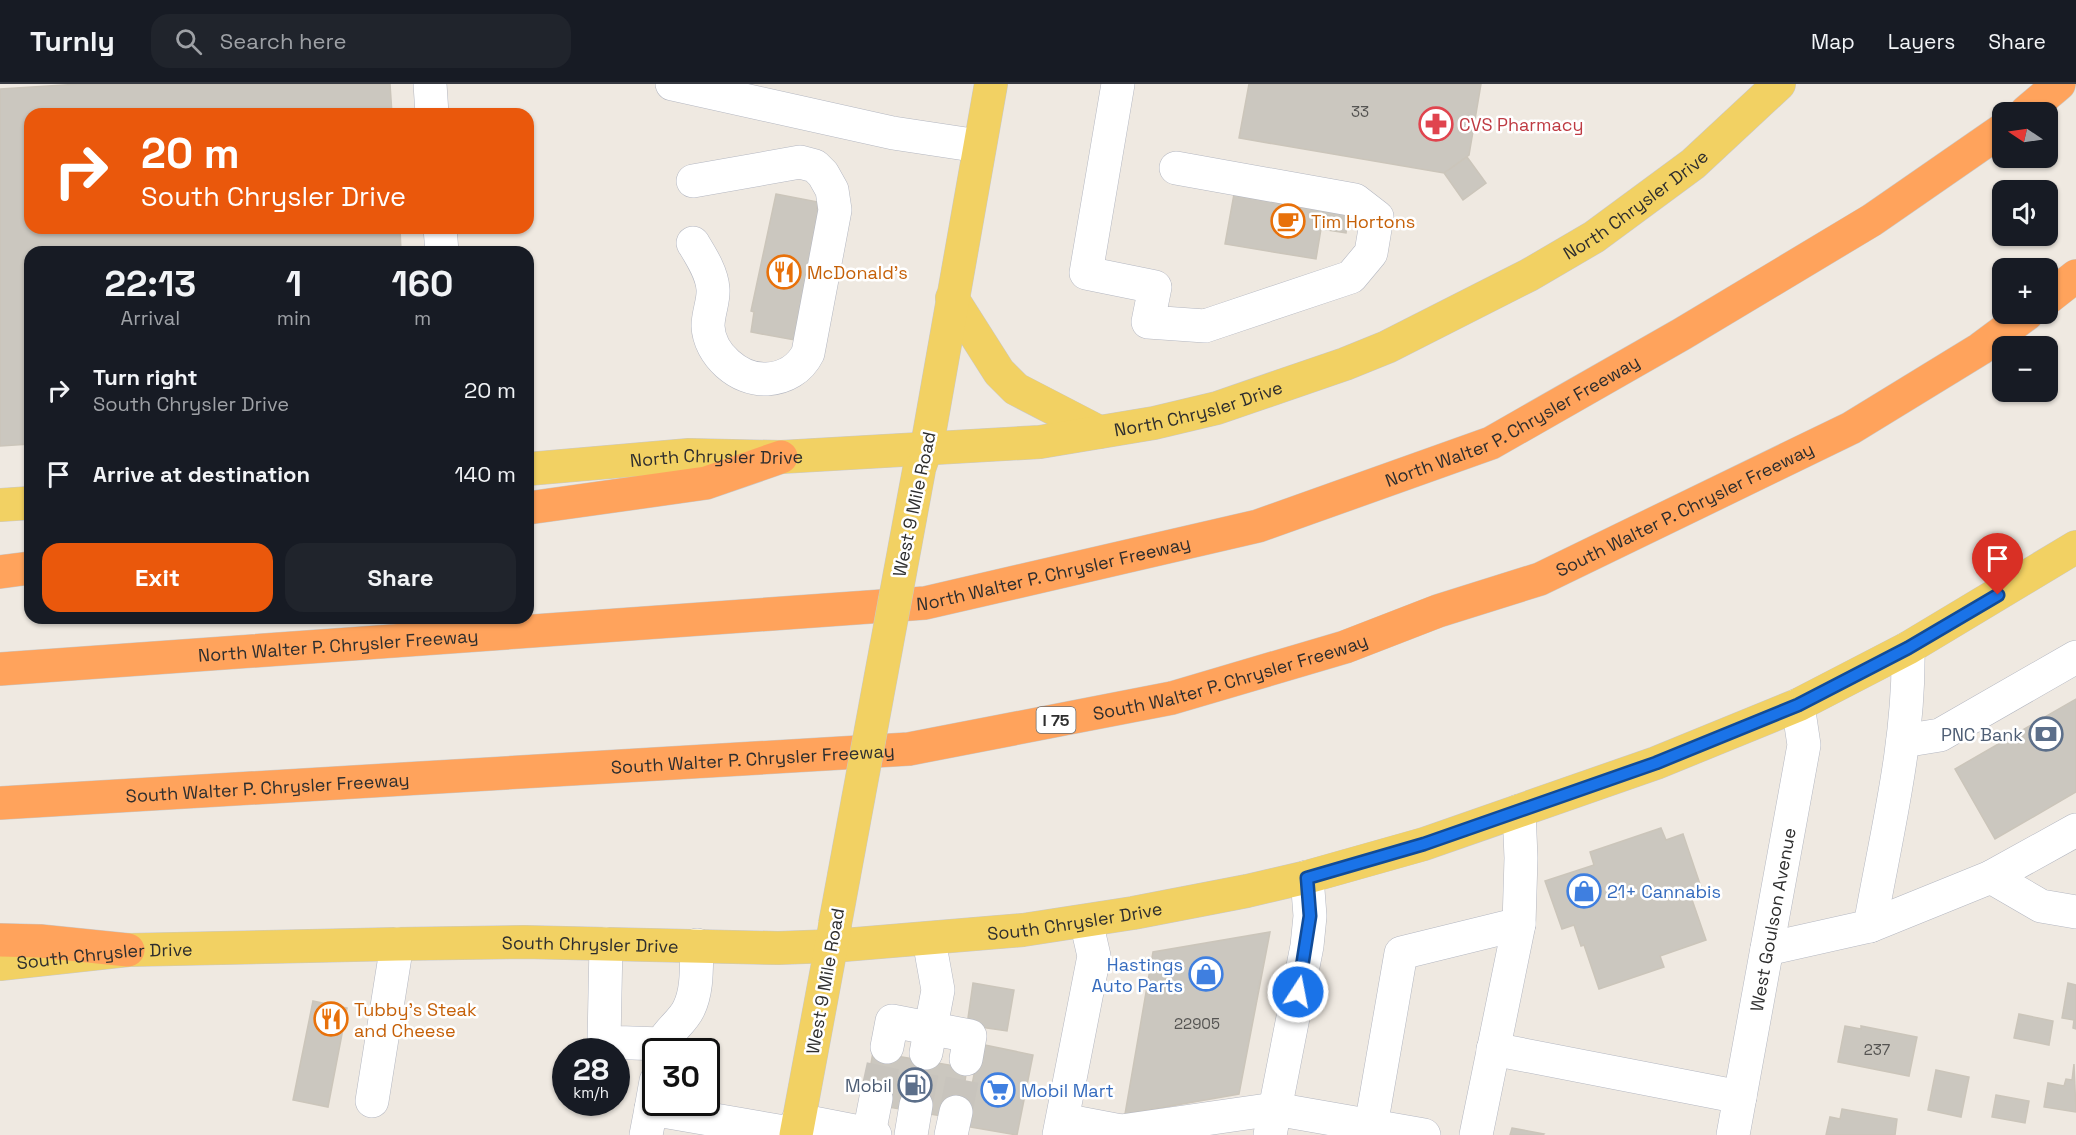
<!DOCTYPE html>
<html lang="en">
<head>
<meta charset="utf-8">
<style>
	:root { --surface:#171b24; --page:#20242c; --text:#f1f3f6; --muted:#9ea1a6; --line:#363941; --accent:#ea580c }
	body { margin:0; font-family:"Space Grotesk",sans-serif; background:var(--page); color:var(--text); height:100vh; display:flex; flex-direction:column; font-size:22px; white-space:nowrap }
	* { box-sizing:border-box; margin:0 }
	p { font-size:20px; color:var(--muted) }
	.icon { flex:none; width:33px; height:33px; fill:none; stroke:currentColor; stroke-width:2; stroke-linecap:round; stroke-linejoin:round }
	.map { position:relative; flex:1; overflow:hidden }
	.sheet { position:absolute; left:24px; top:162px; width:510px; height:378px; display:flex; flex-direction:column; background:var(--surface); border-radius:18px; box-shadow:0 2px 4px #0004 }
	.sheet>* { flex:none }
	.guide { position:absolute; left:24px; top:24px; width:510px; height:126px; border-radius:18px; box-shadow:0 2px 4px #0004; background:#ea580c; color:#fff; overflow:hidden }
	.needle { width:39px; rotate:283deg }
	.controls { position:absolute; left:1992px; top:18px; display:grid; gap:12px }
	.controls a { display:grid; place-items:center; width:66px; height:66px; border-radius:12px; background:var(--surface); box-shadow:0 2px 4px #0004; font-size:30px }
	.speed { position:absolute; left:552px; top:954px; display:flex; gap:12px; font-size:30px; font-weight:700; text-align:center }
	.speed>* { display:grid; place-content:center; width:78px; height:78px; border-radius:50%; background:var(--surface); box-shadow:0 2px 4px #0004; line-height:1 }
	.speed small { font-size:15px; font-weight:400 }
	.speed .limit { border:3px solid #111; border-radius:9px; background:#fff; color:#111 }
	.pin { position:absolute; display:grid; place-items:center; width:51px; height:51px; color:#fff; margin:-62px -26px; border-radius:50% 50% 50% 0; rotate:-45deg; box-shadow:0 0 6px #0007 }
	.pin .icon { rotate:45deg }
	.me { position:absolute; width:66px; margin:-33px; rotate:11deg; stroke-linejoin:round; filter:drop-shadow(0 0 4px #0008) }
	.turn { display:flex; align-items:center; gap:21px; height:126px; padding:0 18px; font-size:27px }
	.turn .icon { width:78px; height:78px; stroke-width:2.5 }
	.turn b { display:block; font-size:42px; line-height:51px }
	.eta { display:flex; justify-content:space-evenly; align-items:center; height:102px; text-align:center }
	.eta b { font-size:36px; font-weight:700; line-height:42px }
	.action { display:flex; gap:12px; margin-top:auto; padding:12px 18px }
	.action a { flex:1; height:69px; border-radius:18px; background:var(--accent); color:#fff; font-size:24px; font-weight:700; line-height:69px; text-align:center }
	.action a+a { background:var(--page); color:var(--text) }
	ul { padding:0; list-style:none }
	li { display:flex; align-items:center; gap:18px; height:84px; padding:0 18px }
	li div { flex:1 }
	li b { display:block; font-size:22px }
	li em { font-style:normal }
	header { display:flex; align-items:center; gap:36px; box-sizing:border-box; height:84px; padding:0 30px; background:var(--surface); border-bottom:2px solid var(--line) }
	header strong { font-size:28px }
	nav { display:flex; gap:33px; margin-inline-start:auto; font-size:21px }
	.search { width:420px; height:54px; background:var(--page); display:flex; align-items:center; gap:15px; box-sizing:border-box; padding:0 21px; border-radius:18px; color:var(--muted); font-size:22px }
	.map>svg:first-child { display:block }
	.building { fill:#cbc7bf; stroke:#cbc5ba; stroke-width:1.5 }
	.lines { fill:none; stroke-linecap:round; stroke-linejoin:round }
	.minor-tunnel { stroke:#c8c4bd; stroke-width:33; stroke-dasharray:33 16; stroke-linecap:butt }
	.minor-casing { stroke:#b4b7c1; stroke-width:34 }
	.major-casing { stroke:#c9c9c9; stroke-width:34 }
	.highway-casing { stroke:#c9c9c9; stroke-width:34 }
	.minor { stroke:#fff; stroke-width:33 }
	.major { stroke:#f2d163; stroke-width:33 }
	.highway { stroke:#ffa35c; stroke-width:33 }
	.major-bridge-casing { stroke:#c9c9c9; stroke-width:34; stroke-linecap:butt }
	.major-bridge { stroke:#f2d163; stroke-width:33 }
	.route-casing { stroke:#114b97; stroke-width:15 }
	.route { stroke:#1a73e8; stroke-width:10 }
	.labels { text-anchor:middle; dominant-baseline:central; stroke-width:5; stroke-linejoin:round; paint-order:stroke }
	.number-label { font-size:15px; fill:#555452 }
	.shield { fill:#fff; stroke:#6d6d6d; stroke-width:1.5 }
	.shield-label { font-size:16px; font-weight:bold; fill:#2e2e2e }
	.health-label { font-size:18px; fill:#be3a42; stroke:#fff; text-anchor:start }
	.street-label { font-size:18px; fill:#2e2e2e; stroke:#fff }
	.food-label { font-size:18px; fill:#c56008; stroke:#fff; text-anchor:start }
	.service-label { font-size:18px; fill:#4e5e75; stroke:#fff; text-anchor:end }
	.shop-label { font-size:18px; fill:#366cbe; stroke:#fff; text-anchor:start }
</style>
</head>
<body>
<header>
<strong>Turnly</strong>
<div class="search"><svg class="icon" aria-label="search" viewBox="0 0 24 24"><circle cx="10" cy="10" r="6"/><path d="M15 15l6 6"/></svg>Search here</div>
<nav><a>Map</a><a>Layers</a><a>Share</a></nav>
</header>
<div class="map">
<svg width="2076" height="1051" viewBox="0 0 2076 1051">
	<rect width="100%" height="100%" fill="#efe9e1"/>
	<!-- building -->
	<path class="building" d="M80,0h310l2,30h-362v114h370l1,24h-371v192l-30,2v-357z
		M1249,0h232l-12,71 -25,18 -205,-35z
		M1467,73l19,26 -23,17 -19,-27z
		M776,110l42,8 -1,6 9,1 -26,132 -49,-9 3,-20 -3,-1z
		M1234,110l115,19 -3,20 -25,-4 -5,30 -91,-15z
		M2076,615v93l-81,47 -40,-70z
		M1661,744l5,12 17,-6 18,53 -12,4 17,49 -46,16 4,11 -65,22 -15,-44 -3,1 -7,-21 -12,4 -17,-48 49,-16 -4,-13z
		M1270,848l-31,162 -114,20 28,-162z
		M973,899l41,7 -7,41 -40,-6z
		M2068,899l8,2v44l-3,-1 1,-8 -12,-2z
		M313,917l34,7 -19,99 -35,-7z
		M2019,930l34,7 -4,24 -35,-7z
		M1845,942l16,3v-3l56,11 -8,39 -71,-14z
		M980,960l53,11 -16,80 -53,-9z
		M873,968l94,16 -8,51 -95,-16z
		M2074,980l2,48 -32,-5 4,-24 16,3 2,-7 6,1z
		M1936,986l33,7 -8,40 -33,-7z
		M1996,1011l33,6 -4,22 -33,-6z
		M1842,1025l55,10 -2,16h-69l4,-18 10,2z
		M1512,1044l32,6 -1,1h-33z"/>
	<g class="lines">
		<!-- minor-tunnel -->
		<path class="minor-tunnel" d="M876,1014l11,-51
			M916,1021l10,-52
			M956,1028l10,-53"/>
		<!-- minor casing -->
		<g class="minor-casing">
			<g id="minor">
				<path d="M430,0l2,30"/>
				<path d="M672,0l221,49 86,13"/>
				<path d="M1118,0l-32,189 69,14 -7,35 57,4 146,-49 20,-24 6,-36 -22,-17 -179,-32"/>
				<path d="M440,144l2,24"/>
				<path d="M693,159c8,13 19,30 20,46 1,12 -5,24 -5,37 1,28 31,55 59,53 18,-1 33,-10 41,-26l27,-143 -3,-20 -9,-16 -8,-8 -15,-4 -107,19"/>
				<path d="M1903,657l37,-6 136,-78"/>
				<path d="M1991,793l50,29 35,6"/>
				<path d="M1870,842l121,-49 85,-47"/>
				<path d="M606,860l-2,98 57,2"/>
				<path d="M1767,865l103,-23c16,-91 40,-184 38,-278"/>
				<path d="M887,963l5,-26 78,15 -4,23"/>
				<path d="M1493,965l247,48"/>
				<path d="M660,968c2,-18 22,-28 29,-44 9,-19 7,-42 8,-63"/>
				<path d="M926,969l12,-63 -9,-50"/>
				<path d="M372,1017l25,-157"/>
				<path d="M651,1025l5,-28"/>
				<path d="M798,1036l77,15"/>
				<path d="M1063,1036l58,11 154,-22 149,26"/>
				<path d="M1371,1042l30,-173 118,-29"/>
				<path d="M869,1050l7,-36"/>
				<path d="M646,1051l5,-26 145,25"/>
				<path d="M911,1051l5,-30"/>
				<path d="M951,1051l5,-23"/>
				<path d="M1059,1051l35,-179 -8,-35"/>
				<path d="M1270,1051l37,-189 3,-30 -3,-39"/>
				<path d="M1476,1051l43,-211 2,-66 -2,-47"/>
				<path id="s1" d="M1733,1051l71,-390 -6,-40"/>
			</g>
		</g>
		<!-- major casing -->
		<g class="major-casing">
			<g id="major">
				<path d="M952,214l47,74 17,17 83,43"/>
				<path d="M920,382l7,-20 64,-362"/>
				<path id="s2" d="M528,385l161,-14 92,2 259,-15 114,-19 63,-15 128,-44 42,-17 142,-72 65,-38 99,-73 86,-80"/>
				<path d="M0,421l30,-2"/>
				<path id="s3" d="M0,880l128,-14 269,-6 127,-2 254,6 54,-2 191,-16 110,-17 114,-22 60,-14 117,-33 232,-81 142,-58 110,-57 168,-101"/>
				<path d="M796,1051l39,-209"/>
			</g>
		</g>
		<!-- highway casing -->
		<g class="highway-casing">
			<g id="highway">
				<path d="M2026,28l33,-28"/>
				<path d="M2048,214l28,-22"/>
				<path d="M528,424l178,-25 75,-26"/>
				<path d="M0,488l30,-4"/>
				<path id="s4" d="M0,585l925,-66 333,-77 233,-83 191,-109 190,-114 130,-90"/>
				<path id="s5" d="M0,719l909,-54 263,-51 173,-51 93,-36 102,-32 311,-151 129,-79 47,-35"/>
				<path d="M0,856l40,1 88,9"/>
			</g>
		</g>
		<!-- minor -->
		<use href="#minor" class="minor"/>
		<!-- major -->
		<use href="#major" class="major"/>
		<!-- highway -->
		<use href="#highway" class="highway"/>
		<!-- major-bridge casing -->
		<g class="major-bridge-casing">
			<path id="major-bridge" d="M835,840l84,-454"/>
		</g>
		<!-- major-bridge -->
		<use href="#major-bridge" class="major-bridge"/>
	</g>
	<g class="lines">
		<!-- route casing -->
		<g class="route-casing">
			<path id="route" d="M1298,908l12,-76 -3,-38 117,-34 232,-81 142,-58 110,-57 90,-53"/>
		</g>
		<!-- route -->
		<use href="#route" class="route"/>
	</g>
	<!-- icons -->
	<defs>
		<g id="pharmacy-ring" transform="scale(1.725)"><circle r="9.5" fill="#fff" stroke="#e0444e" stroke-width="1.5"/><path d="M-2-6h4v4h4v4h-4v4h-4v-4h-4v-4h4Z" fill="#e0444e"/></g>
		<g id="cafe-ring" transform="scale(1.725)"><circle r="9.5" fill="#fff" stroke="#e8710a" stroke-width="1.5"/><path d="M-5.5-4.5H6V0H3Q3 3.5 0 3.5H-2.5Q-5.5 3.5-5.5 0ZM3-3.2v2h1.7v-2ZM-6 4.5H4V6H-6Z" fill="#e8710a"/></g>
		<g id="restaurant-ring" transform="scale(1.725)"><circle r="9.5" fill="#fff" stroke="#e8710a" stroke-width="1.5"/><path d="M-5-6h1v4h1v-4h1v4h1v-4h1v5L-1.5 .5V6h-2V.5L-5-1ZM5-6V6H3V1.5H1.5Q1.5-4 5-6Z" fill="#e8710a"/></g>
		<g id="bank-ring" transform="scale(1.725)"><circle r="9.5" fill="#fff" stroke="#5c6f8a" stroke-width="1.5"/><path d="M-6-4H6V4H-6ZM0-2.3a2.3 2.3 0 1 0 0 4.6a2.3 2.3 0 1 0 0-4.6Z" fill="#5c6f8a"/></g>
		<g id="shop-ring" transform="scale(1.725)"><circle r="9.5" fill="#fff" stroke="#3f7fe0" stroke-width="1.5"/><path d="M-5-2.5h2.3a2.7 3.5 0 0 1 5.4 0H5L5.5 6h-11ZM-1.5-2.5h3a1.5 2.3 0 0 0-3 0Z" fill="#3f7fe0"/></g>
		<g id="fuel-ring" transform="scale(1.725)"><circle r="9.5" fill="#fff" stroke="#5c6f8a" stroke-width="1.5"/><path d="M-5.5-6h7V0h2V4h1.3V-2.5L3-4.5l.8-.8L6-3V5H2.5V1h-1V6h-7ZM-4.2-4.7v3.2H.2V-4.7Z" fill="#5c6f8a"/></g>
		<g id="supermarket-ring" transform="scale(1.725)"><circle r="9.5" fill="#fff" stroke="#3f7fe0" stroke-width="1.5"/><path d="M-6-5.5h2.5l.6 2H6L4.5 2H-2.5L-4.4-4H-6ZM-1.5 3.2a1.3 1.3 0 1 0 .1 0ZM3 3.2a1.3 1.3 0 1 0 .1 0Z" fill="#3f7fe0"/></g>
	</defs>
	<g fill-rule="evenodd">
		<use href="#pharmacy-ring" x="1436" y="40"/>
		<use href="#cafe-ring" x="1288" y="137"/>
		<use href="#restaurant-ring" x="784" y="188"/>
		<use href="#bank-ring" x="2046" y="650"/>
		<use href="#shop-ring" x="1584" y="807"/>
		<use href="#shop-ring" x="1206" y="890"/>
		<use href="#restaurant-ring" x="331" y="935"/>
		<use href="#fuel-ring" x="915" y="1001"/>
		<use href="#supermarket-ring" x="998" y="1006"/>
	</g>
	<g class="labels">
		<!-- number labels -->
		<g class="number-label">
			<text x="1360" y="27">33</text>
			<text x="1197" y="939">22905</text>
			<text x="1877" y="965">237</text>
		</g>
		<!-- shield labels -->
		<rect class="shield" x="1036.5" y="623" width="39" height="26" rx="4.5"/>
		<g class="shield-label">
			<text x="1056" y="636">I 75</text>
		</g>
		<!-- health labels -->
		<g class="health-label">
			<text x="1459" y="40">CVS Pharmacy</text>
		</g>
		<!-- street labels -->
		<g class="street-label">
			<text stroke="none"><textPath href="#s2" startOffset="1161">North Chrysler Drive</textPath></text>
			<text stroke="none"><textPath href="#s2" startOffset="675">North Chrysler Drive</textPath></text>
			<text stroke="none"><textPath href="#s4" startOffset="1545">North Walter P. Chrysler Freeway</textPath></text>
			<text stroke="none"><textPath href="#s2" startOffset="189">North Chrysler Drive</textPath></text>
			<text transform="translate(914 420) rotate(-78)">West 9 Mile Road</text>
			<text stroke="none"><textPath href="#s5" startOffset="1726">South Walter P. Chrysler Freeway</textPath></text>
			<text stroke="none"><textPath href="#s4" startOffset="1059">North Walter P. Chrysler Freeway</textPath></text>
			<text stroke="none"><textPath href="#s4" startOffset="339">North Walter P. Chrysler Freeway</textPath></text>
			<text stroke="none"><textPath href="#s5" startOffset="1240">South Walter P. Chrysler Freeway</textPath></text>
			<text stroke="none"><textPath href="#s5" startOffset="754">South Walter P. Chrysler Freeway</textPath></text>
			<text stroke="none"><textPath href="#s5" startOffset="268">South Walter P. Chrysler Freeway</textPath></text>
			<text stroke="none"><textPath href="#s3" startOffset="1077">South Chrysler Drive</textPath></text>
			<text stroke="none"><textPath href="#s1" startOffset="219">West Goulson Avenue</textPath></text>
			<text stroke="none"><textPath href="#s3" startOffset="591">South Chrysler Drive</textPath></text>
			<text stroke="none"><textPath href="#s3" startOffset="105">South Chrysler Drive</textPath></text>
			<text transform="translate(825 897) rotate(-80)">West 9 Mile Road</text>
		</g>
		<!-- food labels -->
		<g class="food-label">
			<text x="1311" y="137">Tim Hortons</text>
			<text x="807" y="188">McDonald's</text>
			<text x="354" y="925">Tubby's Steak<tspan x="354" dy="21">and Cheese</tspan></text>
		</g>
		<!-- service labels -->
		<g class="service-label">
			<text x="2023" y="650">PNC Bank</text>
			<text x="892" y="1001">Mobil</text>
		</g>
		<!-- shop labels -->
		<g class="shop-label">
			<text x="1607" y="807">21+ Cannabis</text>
			<text x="1183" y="880" text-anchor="end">Hastings<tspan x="1183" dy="21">Auto Parts</tspan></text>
			<text x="1021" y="1006">Mobil Mart</text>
		</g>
	</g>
</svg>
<div class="controls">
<a><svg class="needle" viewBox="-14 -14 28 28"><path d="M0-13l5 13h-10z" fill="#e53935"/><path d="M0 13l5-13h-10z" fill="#9ea1a6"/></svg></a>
<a><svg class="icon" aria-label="sound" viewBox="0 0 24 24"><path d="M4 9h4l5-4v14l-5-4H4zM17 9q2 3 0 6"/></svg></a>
<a>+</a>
<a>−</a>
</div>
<div class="speed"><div>28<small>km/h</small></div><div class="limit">30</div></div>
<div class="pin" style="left:1998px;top:511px;background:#d93025"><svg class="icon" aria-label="arrive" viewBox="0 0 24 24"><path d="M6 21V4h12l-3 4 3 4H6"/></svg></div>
<svg class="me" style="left:1298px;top:908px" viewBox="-20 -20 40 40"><circle r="17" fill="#1a73e8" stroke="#fff" stroke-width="3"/><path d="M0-11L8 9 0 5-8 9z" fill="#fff"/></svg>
<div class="guide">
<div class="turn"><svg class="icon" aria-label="right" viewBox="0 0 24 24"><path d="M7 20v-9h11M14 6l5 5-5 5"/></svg><div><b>20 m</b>South Chrysler Drive</div></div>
</div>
<section class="sheet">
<div class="eta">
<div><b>22:13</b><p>Arrival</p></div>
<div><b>1</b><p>min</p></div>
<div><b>160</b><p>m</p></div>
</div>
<ul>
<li><svg class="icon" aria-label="right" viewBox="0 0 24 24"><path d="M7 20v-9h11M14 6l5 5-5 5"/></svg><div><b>Turn right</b><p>South Chrysler Drive</p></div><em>20 m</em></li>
<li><svg class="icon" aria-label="arrive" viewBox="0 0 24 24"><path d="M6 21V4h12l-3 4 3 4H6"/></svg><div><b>Arrive at destination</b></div><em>140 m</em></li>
</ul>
<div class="action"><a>Exit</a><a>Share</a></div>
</section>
</div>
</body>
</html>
